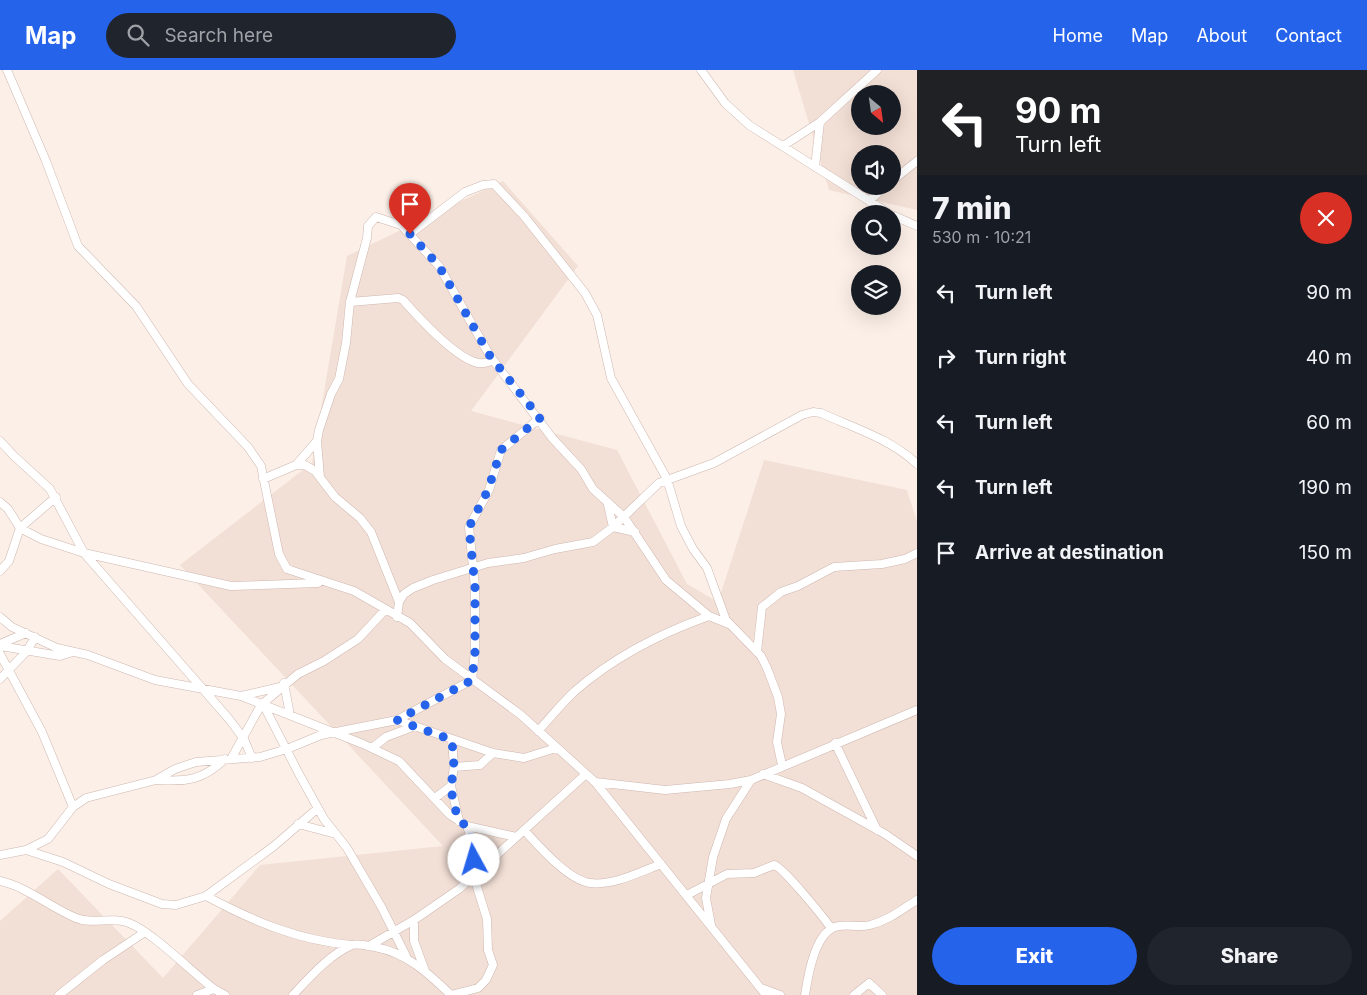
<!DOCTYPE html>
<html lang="en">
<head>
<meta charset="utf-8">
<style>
	:root { --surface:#171b24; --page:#20242c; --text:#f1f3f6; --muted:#9ea1a6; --accent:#2563eb }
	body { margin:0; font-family:Inter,sans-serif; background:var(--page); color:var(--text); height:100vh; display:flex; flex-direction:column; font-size:19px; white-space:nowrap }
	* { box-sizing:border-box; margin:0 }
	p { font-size:16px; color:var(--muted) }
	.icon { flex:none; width:28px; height:28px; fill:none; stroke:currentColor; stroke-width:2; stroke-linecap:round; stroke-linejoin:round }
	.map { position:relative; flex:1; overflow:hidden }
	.sheet { display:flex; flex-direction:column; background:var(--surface); width:450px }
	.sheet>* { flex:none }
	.top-card { background:#202124; color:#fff; overflow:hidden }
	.needle { width:32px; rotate:151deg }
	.tools { position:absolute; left:851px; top:15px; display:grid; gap:10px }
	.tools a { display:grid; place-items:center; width:50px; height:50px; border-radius:50%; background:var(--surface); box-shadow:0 5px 20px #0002; font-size:25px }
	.pin { position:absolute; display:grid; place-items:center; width:42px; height:42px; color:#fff; margin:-51px -21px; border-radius:50% 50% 50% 0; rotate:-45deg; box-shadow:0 0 5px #0007 }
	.pin .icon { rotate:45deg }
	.me { position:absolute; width:55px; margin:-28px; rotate:354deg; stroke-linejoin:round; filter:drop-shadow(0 0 4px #0008) }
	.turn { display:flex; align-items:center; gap:18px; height:105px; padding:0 15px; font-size:22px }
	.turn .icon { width:65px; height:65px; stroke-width:2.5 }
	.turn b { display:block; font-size:35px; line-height:42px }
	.round { display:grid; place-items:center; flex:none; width:52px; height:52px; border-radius:26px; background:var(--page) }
	.head { display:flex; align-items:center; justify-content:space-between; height:85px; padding:0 15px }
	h1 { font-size:30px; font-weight:800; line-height:38px }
	.primary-button { display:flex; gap:10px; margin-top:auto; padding:10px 15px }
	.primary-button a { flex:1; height:58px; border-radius:30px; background:var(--accent); color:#fff; font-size:20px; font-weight:800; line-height:58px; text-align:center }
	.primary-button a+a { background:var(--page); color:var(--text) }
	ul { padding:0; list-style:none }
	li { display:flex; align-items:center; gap:15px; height:65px; padding:0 15px }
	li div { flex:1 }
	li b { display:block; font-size:19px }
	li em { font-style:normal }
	header { display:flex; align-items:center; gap:30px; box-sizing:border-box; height:70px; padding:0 25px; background:var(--accent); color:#fff }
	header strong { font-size:24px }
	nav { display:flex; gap:28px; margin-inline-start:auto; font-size:18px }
	.search { width:350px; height:45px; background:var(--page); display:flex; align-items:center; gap:12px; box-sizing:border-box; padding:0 18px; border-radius:28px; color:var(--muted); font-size:19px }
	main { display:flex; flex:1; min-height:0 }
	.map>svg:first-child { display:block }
	.residential { fill:#f2dfd5; fill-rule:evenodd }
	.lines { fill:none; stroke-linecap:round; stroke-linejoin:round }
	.street-casing { stroke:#ceb7b0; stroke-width:9 }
	.street { stroke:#fff; stroke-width:8 }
	.route { stroke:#2563eb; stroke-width:9; stroke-dasharray:0 16.2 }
</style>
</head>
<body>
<header>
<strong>Map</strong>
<div class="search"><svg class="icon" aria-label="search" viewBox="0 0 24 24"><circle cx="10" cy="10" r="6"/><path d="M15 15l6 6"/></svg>Search here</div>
<nav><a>Home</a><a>Map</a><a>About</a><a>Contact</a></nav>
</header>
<main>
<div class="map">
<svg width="917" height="925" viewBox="0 0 917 925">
	<rect width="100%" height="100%" fill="#fbefe7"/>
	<!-- residential -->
	<path class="residential" d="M793,0h124v140l-88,-20zM860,24h32v32h-32zM860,84h32v32h-32z
		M503,111l75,85 -107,145 146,39 70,134 31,18 46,-142 143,30 10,32v473h-917v-74l58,-52 105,109 97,-113 183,-19 -263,-281 132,-102 35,-207z"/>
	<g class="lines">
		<!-- street casing -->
		<g class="street-casing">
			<path id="street" d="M7,0l39,91 32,85 58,60 52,78 60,63 13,19 18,88 8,15 67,22 56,32 35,36 76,56 74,67 171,213
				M701,0l24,33 24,22 141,89
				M783,76l37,-24 57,-52
				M815,97l5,-45
				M892,111l25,-20
				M869,131l17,-15
				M892,145l25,11
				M410,164l55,-42 18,-7 11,-1 30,32 61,77 12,22 14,63 56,101 14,47 12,23 14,19 19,52 35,36 6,12 11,29 3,17 -4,28 5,23
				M350,232l48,-4 5,2c16,18 52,58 75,63 5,1 11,-1 15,-3
				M0,371l13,14 37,34 34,64 145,166 15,20 8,19
				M296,395l21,-24
				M320,407l-3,-36 2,-11 12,-36 8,-15 7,-36 4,-41 17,-64 1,-12 8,-9 25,8 38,41 51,90 63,83 28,30 12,20 31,28 42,63 43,36
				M263,409l33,-14h9l10,6 20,26 25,21 11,14 28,70
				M0,432l8,7 12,19 21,11 43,14 147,33 87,-3
				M608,435l5,22 22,5
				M0,501l9,-10 11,-33 36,-31
				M0,547l12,10 45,21 31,7 67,25 86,16 122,48 36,17 51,54 17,11 49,11
				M397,547l2,-15 5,-8 9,-6 20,-8 55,-17 36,-5 31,-9 38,-7 20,-15 46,-44 55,-20 88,-48 11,-3 8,1c33,15 70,26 96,51
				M0,574l26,-11
				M0,576l60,10 13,-4
				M757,582l5,-45 19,-15 17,-6 36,-19 48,-3 23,-5 12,-6
				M0,584l42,78 31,75
				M0,609l27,-28 8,-14
				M284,613l6,32
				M241,626l39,-9
				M264,636l35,68 25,45 23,29 35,60 24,48
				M397,650l96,33 31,5 32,-10
				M538,661c12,-13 24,-28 37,-40 39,-34 86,-58 134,-75l20,8
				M452,669l2,28 -3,19 8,35
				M835,673l42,87
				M372,678l14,-11 29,-11
				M231,689l30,-54 37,-31 26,-13 34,-22 27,-29
				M454,697l26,-2 13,-12
				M763,704l39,14 83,46 32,22
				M157,710c30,2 46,0 68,-21
				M595,712l70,8 65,-6 21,-4 166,-70
				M435,728l16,-12
				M298,754l38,10
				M524,760c15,16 44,50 66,53 23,3 50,-11 71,-19
				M26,780l37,12 46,22 53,20 14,1 30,-9 68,-50 44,-38
				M0,785l26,-5 22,-11 25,-32 13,-9 70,-18 19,-11 21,-7 64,-5 27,-8 34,-14 76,-15 75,-40 3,-29v-64l-6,-60 20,-37 12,-40 39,-32
				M0,811c27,6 50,26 76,37 16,7 36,-2 53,5 22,8 64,50 85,66l11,6
				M687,825l40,-21 27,-1 20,-8c9,2 50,53 57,63
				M206,826c47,25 93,45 146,49
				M414,850v21l11,30
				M711,855l-5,-27 7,-41 13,-38 25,-39
				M369,876l45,-26 45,-31 127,-115
				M761,918l19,7
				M59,925l44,-35 42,-28
				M197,925l17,-6
				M293,925c16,-17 37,-41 59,-50 7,-2 15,1 23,2 32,6 53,26 76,48
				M451,925l27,-7 8,-8 7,-15 -5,-15 -1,-31 -14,-45v-30l-6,-18
				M805,925c3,-19 10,-66 34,-69 10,-2 20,2 31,-1 19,-5 31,-15 47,-25
				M854,925l15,-12 13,12"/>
		</g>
		<!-- street -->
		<use href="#street" class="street"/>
	</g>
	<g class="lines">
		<!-- route -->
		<path class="route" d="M410,164l29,32 51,90 50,62 -39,32 -13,40 -19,37 6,60v65l-3,28 -75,40 55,20 2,27 -3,19 2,16 6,19 8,5 4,10 3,24"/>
	</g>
</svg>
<div class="tools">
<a><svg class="needle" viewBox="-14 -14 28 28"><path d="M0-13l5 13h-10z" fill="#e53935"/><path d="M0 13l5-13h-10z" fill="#9ea1a6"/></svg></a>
<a><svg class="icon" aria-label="sound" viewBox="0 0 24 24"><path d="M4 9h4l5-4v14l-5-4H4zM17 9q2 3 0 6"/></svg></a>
<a><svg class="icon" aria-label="search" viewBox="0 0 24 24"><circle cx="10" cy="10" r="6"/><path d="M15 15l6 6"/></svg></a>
<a><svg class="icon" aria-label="layers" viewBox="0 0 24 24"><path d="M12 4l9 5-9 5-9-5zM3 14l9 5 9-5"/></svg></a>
</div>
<div class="pin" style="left:410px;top:164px;background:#d93025"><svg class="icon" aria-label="arrive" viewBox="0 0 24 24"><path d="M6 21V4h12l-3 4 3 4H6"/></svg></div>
<svg class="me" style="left:474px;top:790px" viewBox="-20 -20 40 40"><circle r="19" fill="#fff"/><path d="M0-13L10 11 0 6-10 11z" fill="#2563eb"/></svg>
</div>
<section class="sheet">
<div class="top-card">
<div class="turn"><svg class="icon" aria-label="left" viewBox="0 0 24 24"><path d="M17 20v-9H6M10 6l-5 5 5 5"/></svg><div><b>90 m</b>Turn left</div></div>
</div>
<div class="head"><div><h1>7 min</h1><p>530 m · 10:21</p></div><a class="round" style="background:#d93025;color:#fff"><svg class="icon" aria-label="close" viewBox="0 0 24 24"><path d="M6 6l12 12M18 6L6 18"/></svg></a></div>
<ul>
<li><svg class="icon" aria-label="left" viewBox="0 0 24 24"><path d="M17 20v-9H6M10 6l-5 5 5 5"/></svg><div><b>Turn left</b></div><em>90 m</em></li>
<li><svg class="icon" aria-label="right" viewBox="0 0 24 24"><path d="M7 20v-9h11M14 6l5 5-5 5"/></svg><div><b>Turn right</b></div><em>40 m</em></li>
<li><svg class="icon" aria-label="left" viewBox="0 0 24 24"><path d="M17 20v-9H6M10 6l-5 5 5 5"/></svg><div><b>Turn left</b></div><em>60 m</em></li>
<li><svg class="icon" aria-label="left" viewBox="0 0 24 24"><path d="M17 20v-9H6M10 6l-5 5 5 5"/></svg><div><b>Turn left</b></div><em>190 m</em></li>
<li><svg class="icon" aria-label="arrive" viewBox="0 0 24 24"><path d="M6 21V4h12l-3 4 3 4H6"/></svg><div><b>Arrive at destination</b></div><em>150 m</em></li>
</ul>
<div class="primary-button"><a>Exit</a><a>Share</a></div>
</section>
</main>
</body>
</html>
